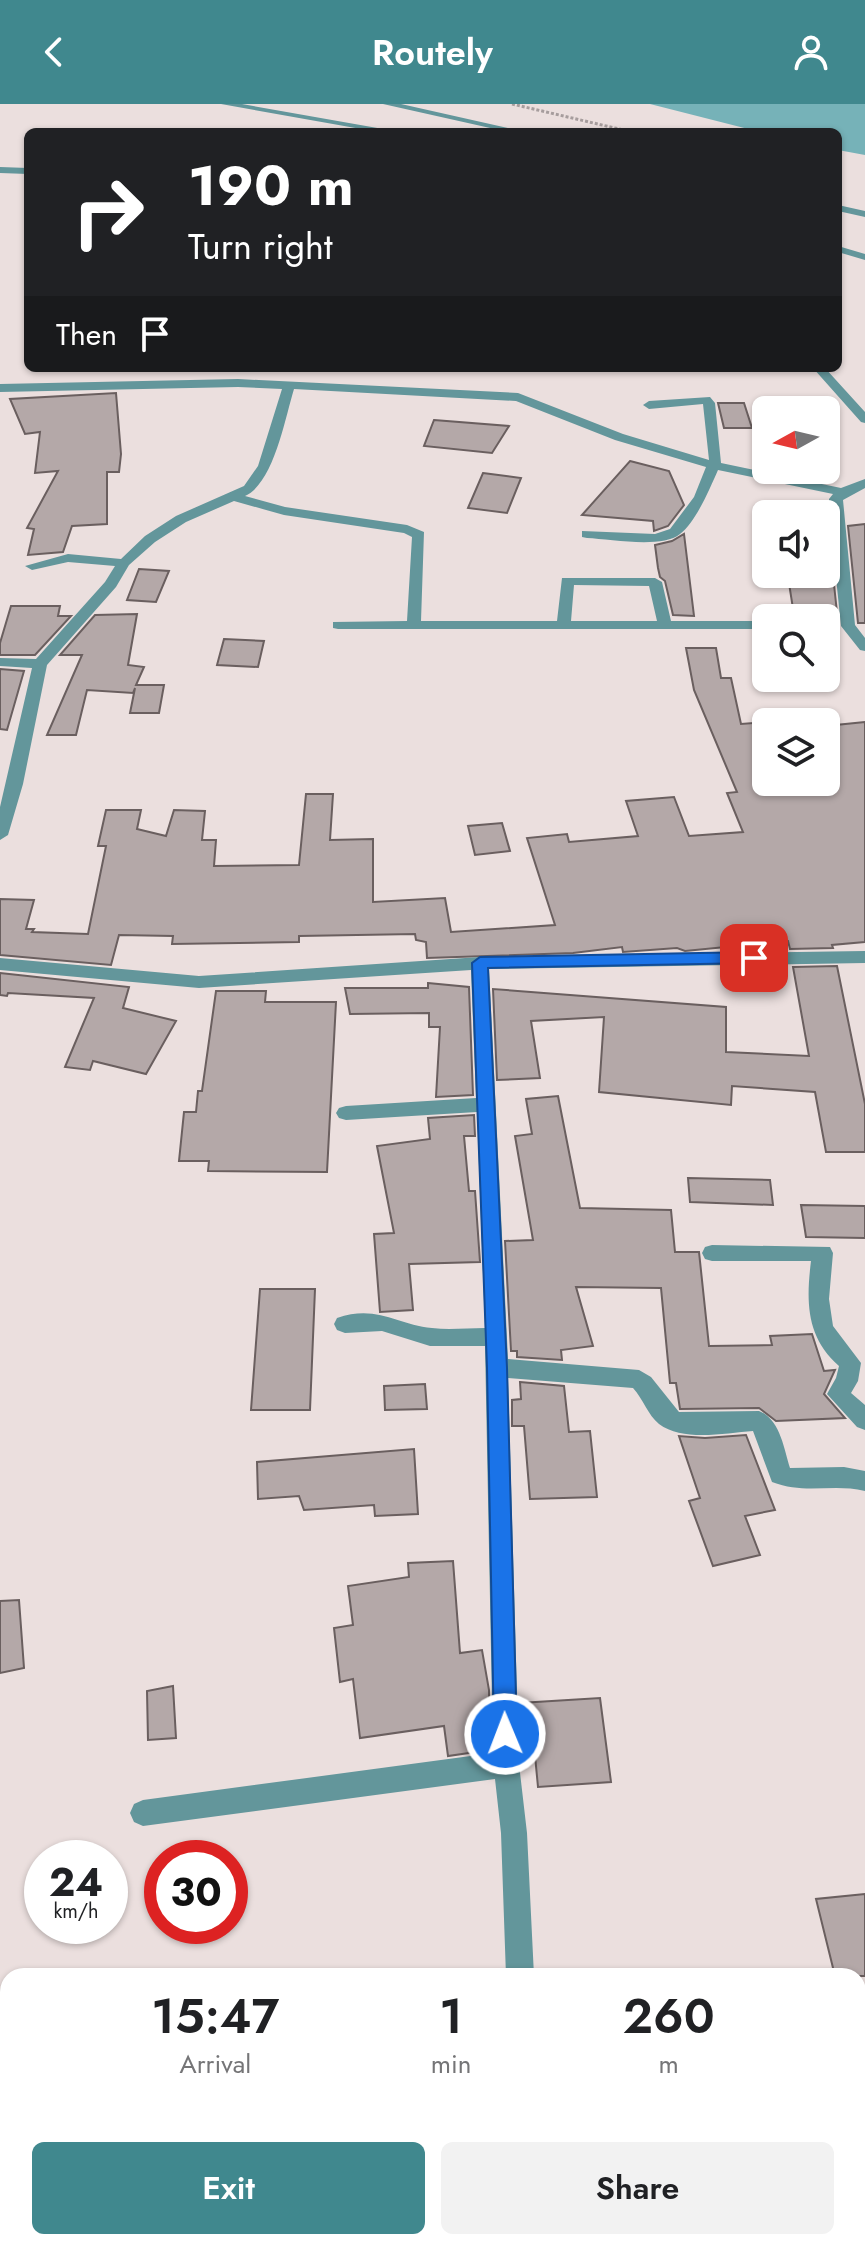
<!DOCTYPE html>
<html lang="en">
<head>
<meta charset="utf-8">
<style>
	:root { --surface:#fff; --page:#f2f2f2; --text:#202124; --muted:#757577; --accent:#40888e }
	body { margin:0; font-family:Jost,sans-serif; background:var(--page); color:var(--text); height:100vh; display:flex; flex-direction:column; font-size:30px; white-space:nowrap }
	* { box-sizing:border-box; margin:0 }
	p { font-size:26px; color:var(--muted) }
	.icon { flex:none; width:44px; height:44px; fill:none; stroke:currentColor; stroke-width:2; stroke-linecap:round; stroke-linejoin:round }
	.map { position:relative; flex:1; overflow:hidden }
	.panel { position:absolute; left:0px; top:1864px; width:866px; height:282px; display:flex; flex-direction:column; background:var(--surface); border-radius:24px 24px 0 0; box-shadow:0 2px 6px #0004 }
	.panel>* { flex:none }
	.top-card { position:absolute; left:24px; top:24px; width:818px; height:244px; border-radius:12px; box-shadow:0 2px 6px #0004; background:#202124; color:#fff; overflow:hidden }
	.needle { width:52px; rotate:262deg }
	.controls { position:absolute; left:752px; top:292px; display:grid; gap:16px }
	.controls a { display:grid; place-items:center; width:88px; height:88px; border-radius:12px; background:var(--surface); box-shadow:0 2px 6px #0004; font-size:40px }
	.speed { position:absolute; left:24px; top:1736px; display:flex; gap:16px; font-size:40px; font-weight:700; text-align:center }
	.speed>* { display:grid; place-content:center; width:104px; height:104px; border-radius:50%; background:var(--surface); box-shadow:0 2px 6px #0004; line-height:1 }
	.speed small { font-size:20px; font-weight:400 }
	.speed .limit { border:12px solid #d22; background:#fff; color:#111 }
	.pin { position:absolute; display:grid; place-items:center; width:68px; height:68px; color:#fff; margin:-34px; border-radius:16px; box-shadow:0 4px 12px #0006 }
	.me { position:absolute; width:88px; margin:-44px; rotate:359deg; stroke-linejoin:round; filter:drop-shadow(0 0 6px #0008) }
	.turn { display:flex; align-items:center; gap:28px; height:168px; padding:0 32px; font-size:36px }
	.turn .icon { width:104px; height:104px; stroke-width:2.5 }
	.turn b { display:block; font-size:56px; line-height:68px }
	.then { display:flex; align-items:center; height:76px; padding:0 32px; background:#0003; gap:16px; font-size:30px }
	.eta { display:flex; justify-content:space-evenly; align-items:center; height:136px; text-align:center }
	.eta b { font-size:48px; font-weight:600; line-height:56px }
	.cta { display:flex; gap:16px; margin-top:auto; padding:16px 32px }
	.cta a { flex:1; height:92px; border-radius:12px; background:var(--accent); color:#fff; font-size:32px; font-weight:600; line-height:92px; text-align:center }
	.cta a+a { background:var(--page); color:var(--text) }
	header { display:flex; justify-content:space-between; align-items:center; height:104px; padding:0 32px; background:var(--accent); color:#fff; font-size:36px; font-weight:600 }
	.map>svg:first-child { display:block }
	.water { fill:#76b2b8 }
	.building { fill:#b4a8a8; stroke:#6a5f5f; stroke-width:2 }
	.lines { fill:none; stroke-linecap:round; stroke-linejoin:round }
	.path { stroke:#a69d9d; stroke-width:3; stroke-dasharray:3 2; stroke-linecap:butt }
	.minor { fill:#63969b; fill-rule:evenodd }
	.route { fill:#1a73e8; stroke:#114b97; stroke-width:2 }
</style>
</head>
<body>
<header><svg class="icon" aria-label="back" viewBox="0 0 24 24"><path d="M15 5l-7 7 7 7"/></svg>Routely<svg class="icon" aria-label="person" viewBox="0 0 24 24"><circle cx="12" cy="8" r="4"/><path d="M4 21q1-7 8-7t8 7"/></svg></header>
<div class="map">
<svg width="865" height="2145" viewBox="0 0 865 2145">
	<rect width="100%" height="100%" fill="#ebdfde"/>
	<!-- water -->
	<path class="water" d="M650,0h215v51l-27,-5v-18h-78z"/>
	<!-- building -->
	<path class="building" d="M116,289l5,61 -2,18h-12v52l-35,2 -9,26 -35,3 6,-26 -7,-1 31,-57 -23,2 5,-41 -15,2 -15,-35z
		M718,299h26l8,25h-28z
		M434,316l75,6 -17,27 -68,-7z
		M630,357l39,10 15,34 -16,21 -14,5 -1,-10 -71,-6z
		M483,369l38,5 -14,35 -39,-5z
		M865,420v99h-7l-10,-97z
		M826,424h2l10,94 -44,-7 -6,-38 38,1z
		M684,430l10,82 -21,-1 -8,-34 -5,-4 -2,-9 -3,-23 17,-4z
		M139,465l30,2 -13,31 -29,-2z
		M11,502h49l-2,10h13l-36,39h-35v-12z
		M137,510l-9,51 16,2 -8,18h28l-5,28h-29l5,-25 -2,5 -46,-3 -11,45h-29l35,-80h-22l35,-40z
		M224,535l40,2 -6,26 -41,-2z
		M686,544h30l5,30h10l10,46 25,-2v60h60v-56l39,-4v220l-33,3 1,3 -43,1 -2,-8 -103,10 -8,-3 -54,4 -1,-5 -49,6 -146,5 -1,-16 -10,-2 -1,-6 -116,2v6l-127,2 1,-8 -54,-1 -8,30 -111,-10v-56l34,1 -8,29h8l-2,3 56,2 18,-88h-8l8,-36h35l-4,19 29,7 8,-26 31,1 -3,29h14l-2,26 85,-1 7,-71h27l-3,46 43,-1v63l72,-4 6,34 104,-7 -28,-87 40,-4 2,8 69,-6 -12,-35 48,-4 15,39 54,-4 -16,-39 10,-1 -43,-102z
		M0,565l24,2 -17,59 -7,-1z
		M502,719l8,28 -35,4 -7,-29z
		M837,862l28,138v48h-39l-11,-60 -83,-6 -1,19 -132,-13 5,-75 -73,4 9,57 -43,2 -4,-91 233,18v45l83,4 -16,-89z
		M0,869l129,14 -6,21 53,13 -30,53 -53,-13 -3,9 -25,-3 29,-69 -86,-5 -1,3 -7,-1z
		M428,879l41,4 4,108 -37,2 4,-70h-11v-14l-79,1 -5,-26h83z
		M216,887h50l-1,11h71l-9,170 -119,-1 1,-10h-30l5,-49h12l2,-21h4z
		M558,992l22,112 91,2 4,42h24l10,94 63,-1 -2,-9 42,-2 12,37 11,-1 -11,24 21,24 -69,3 -17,-13 -79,1 -4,-26h-6l-9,-95 -85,-1 17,59 -32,4 1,10 -45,-3v-6h-6l-6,-110 28,-1 -18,-104 17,-2 -6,-35z
		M474,1011l1,21h-11l5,55h6l5,71 -71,2 4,46 -33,2 -6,-78 20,-1 -17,-87 53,-7 -2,-21z
		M688,1074l82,2 3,25 -83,-3z
		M801,1101l64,1v32l-59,-1z
		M260,1185h55l-5,121h-59z
		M520,1278l44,4 5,46 21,-1 7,66 -67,2 -6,-73h-12v-26l9,-1z
		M425,1280l2,25 -42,1 -1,-24z
		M746,1331l29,75 -30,6 15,39 -47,11 -24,-65 11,-3 -21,-62 26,2z
		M414,1345l4,65 -43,2 -1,-11 -70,5 -5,-14 -41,3 -1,-37z
		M453,1457l7,92 22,-3 7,40 1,60 -42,6 -4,-30 -84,12 -7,-59 -13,3 -6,-54 19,-3 -5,-39 61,-9 -1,-14z
		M19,1496l5,68 -24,5v-72z
		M173,1582l3,52 -28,2 -1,-49z
		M600,1594l11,84 -73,5 -4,-42 -12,2 -2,-44z
		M865,1790v82h-30l-19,-77z"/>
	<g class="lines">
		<!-- path -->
		<path class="path" d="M512,0l120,28"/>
		<!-- minor -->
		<path class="minor" d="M221,0h21l158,28h-22z
			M383,0h18l125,28h-18z
			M0,63l28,1v6l-28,-1z
			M838,101l27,6v6l-27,-6z
			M838,142l27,8v6l-27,-8z
			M813,264h12l40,44v11l-4,-1z
			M238,275l280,14 105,41 86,26 -6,-56 -54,5 -6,-4 6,-4 61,-4 5,6 6,60 120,25 24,-9v9l-22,12 12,125 10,13v13l-5,-1 -19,-24 -12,-116v-11l4,-5 -115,-24c-8,18 -22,52 -38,64 -18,15 -70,5 -93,4l-5,-1v-6l73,3 15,-5 24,-32 12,-30 -91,-27 -99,-39 -222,-12c-9,29 -20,94 -49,107l40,11 122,18 17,7 -3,89h136l5,-43h93l7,4 9,39h95v8h-428l-5,-1v-6l74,-1 5,-84 -8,-4 -120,-18 -50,-14 -48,21 -31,20 -26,23 -13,22 -69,78 -24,119 -15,51 -8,5v-33l32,-139 -32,-2v-8l36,1 69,-77 10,-16 -47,-4 -36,8 -7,-4 43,-12 53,5 24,-23 31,-20 68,-30 14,-20 24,-77 -44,-2 -238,5v-8zM574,481l75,1 8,35h-86z
			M865,847v12l-376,6 19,390 131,11 12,7 28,35 80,-1c21,8 25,38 31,57l54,-1 21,4v20c-33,-8 -59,4 -93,-9l-19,-51c-28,2 -70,11 -94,-7 -11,-9 -16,-25 -26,-36l-125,-10 11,386 8,69 7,143h-28l-5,-143 -6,-54 -352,47 -9,-4 -4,-9 4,-9 9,-4 350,-47 -8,-407h-55l-48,-15 -37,2 -8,-3 -3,-6 3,-6c40,-14 60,7 95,10 17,2 35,0 53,0l-8,-216 -131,8 -7,-2 -3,-5 3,-5 7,-2 130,-8 -5,-128 -272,18 -199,-18v-12l199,18 281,-19z
			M712,1141l118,2 3,6 -4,46 4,27 28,37 -3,18 -7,12 14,12v25l-8,-3 -30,-33 9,-16 3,-12c-33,-29 -33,-64 -28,-105h-99l-7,-2 -3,-6 3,-6z
			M517,2138h30v7h-30z"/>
	</g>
	<!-- route -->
	<path class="route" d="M754,848l8,6 -8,5 -266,5 19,400 10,366 -3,8 -9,3 -8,-3 -3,-8 -7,-366 -15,-405 8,-6z"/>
</svg>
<div class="controls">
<a><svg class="needle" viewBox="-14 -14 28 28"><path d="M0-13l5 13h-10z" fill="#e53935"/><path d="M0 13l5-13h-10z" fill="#757577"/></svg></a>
<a><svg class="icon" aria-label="sound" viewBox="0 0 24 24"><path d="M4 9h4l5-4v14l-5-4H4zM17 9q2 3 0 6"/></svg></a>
<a><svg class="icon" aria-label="search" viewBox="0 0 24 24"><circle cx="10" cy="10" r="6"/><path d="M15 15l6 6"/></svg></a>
<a><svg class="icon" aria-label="layers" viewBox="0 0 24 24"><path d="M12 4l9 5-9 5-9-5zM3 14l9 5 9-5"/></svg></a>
</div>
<div class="speed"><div>24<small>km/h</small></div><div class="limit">30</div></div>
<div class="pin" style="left:754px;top:854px;background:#d93025"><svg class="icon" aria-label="arrive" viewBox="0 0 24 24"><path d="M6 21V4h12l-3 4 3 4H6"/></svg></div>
<svg class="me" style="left:505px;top:1630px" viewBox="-20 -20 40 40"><circle r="17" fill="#1a73e8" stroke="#fff" stroke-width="3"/><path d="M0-11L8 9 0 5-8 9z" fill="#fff"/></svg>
<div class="top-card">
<div class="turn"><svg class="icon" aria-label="right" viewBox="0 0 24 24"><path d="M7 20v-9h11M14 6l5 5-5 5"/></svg><div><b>190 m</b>Turn right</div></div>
<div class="then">Then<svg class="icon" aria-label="arrive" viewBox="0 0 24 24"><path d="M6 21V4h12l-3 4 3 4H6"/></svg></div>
</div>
<section class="panel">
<div class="eta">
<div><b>15:47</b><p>Arrival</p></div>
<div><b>1</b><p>min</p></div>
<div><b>260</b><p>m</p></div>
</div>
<div class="cta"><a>Exit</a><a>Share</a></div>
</section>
</div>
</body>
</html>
